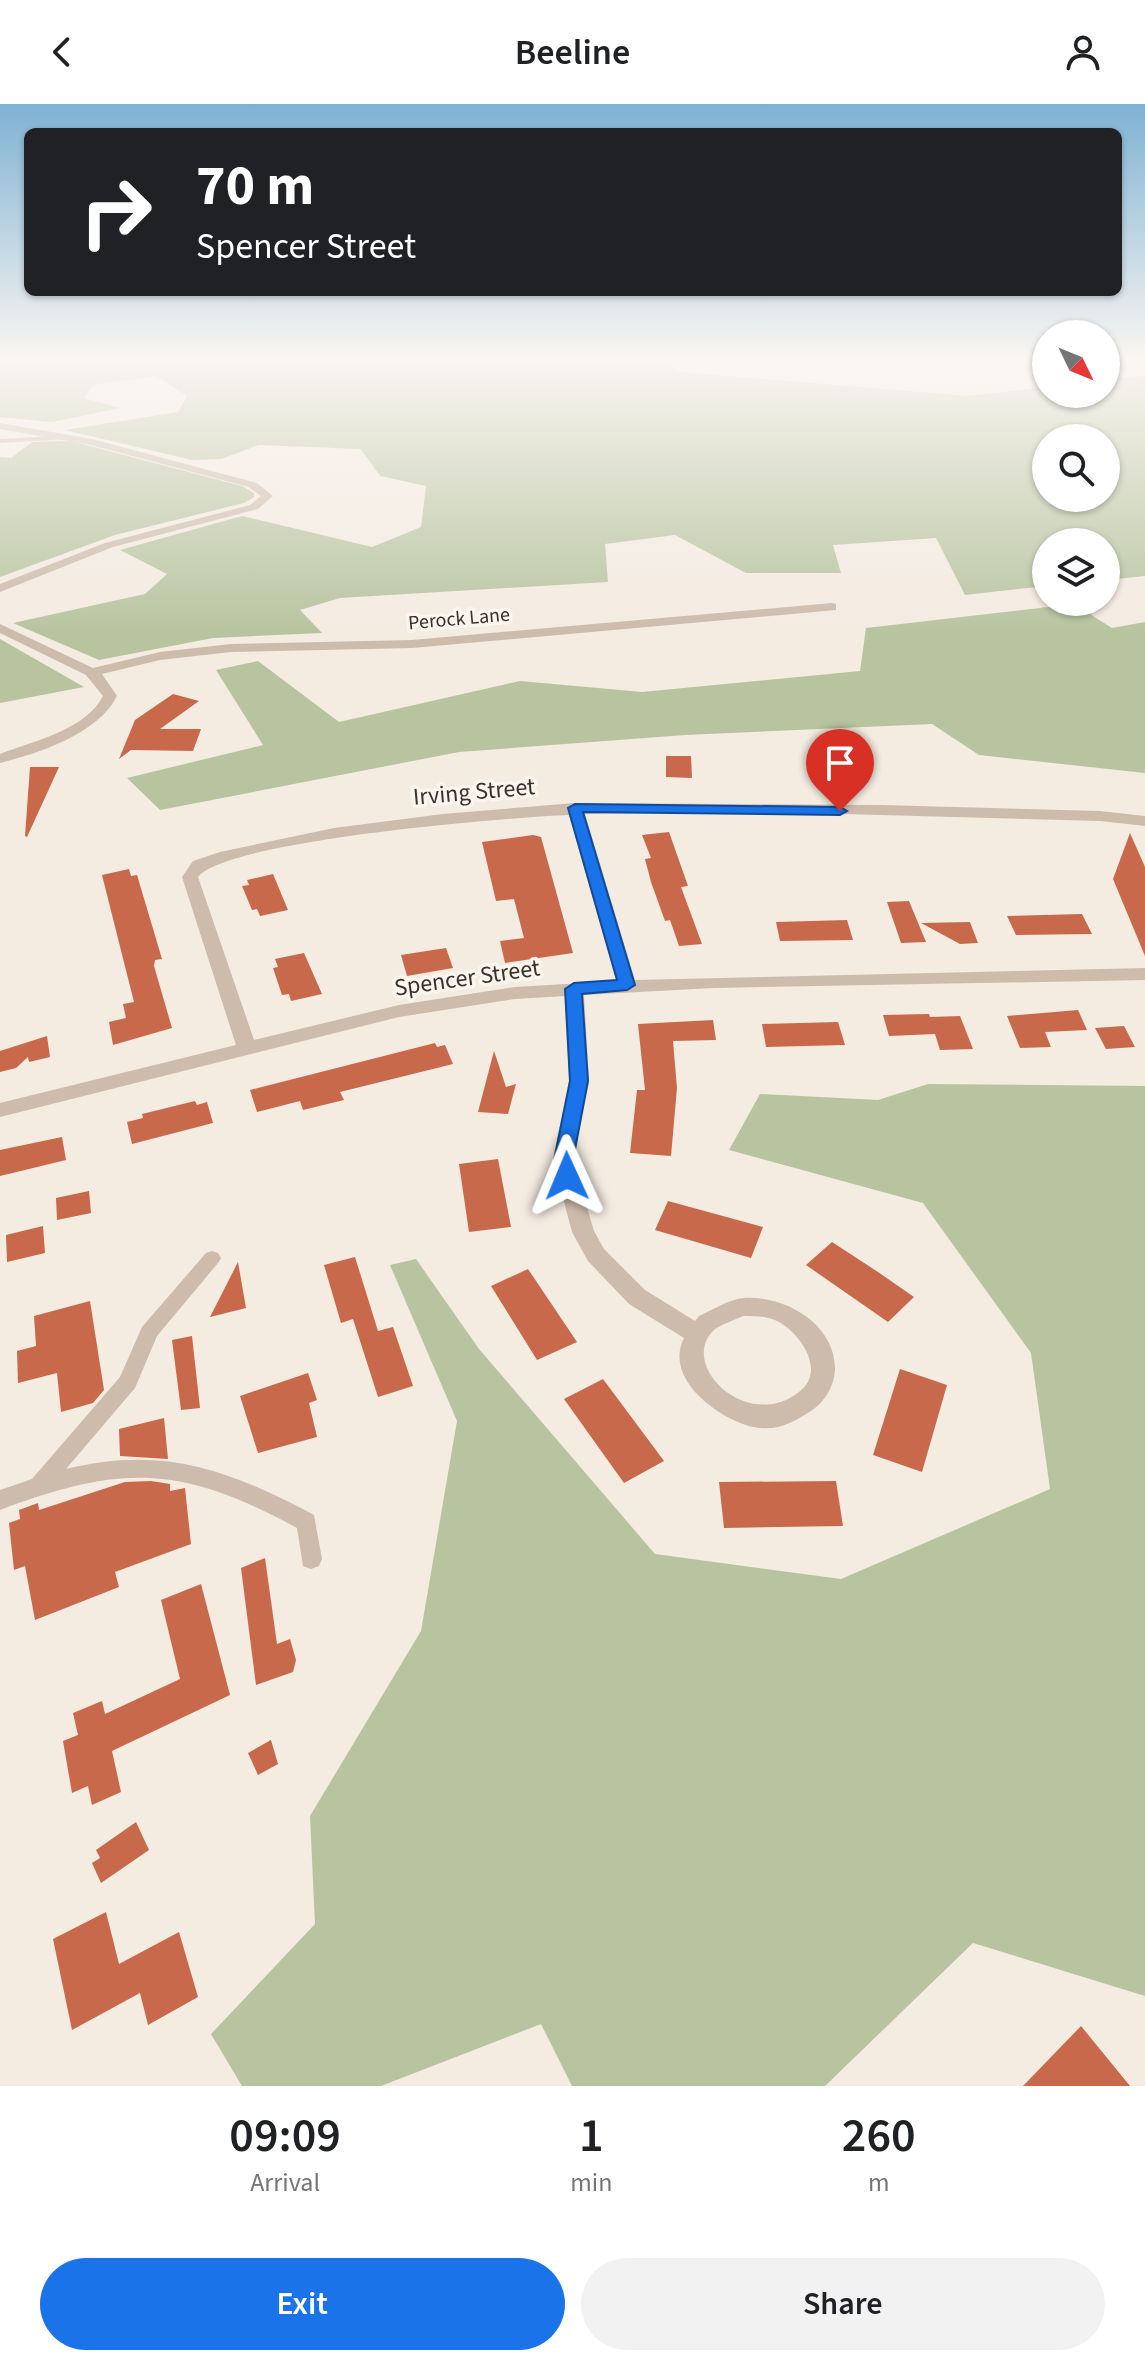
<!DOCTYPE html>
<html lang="en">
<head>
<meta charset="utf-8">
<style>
	:root { --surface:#fff; --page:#f2f2f2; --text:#202124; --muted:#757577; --accent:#1a73e8 }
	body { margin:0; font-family:"Source Sans 3",sans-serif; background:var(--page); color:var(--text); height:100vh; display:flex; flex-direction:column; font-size:30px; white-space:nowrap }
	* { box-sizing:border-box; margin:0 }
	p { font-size:26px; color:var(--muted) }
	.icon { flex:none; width:44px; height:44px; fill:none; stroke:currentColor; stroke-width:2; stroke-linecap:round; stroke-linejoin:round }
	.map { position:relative; height:1982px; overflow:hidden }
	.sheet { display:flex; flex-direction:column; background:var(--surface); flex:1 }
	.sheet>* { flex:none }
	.hud { position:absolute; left:24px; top:24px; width:1098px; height:168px; border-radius:12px; box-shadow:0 2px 6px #0004; background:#202124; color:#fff; overflow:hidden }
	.needle { width:52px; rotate:133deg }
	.tools { position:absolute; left:1032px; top:216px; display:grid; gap:16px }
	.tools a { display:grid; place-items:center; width:88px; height:88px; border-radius:50%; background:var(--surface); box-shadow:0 2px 6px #0004; font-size:40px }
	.pin { position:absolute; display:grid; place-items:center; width:68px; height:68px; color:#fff; margin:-82px -34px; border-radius:50% 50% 50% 0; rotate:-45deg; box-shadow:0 0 8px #0007 }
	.pin .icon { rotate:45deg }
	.me { position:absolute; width:88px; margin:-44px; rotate:359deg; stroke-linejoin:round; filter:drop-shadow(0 0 6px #0008) }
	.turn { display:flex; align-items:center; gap:28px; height:168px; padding:0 40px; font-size:36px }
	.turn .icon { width:104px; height:104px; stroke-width:2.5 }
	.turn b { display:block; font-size:56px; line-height:68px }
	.eta { display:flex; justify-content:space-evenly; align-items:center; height:136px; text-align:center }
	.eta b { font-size:48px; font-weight:600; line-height:56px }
	.action { display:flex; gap:16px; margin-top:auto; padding:16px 40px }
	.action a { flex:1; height:92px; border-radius:48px; background:var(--accent); color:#fff; font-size:32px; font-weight:600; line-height:92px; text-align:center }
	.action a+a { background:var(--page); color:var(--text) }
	header { display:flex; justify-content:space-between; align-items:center; height:104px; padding:0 40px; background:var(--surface); font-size:36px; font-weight:600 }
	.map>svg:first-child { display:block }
	.green { fill:#b8c4a0; fill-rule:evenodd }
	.building { fill:#c8694b }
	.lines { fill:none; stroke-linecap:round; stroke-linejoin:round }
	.service { fill:#cdbbac; fill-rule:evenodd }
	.minor { fill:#cdbbac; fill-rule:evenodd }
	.route { fill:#1a73e8; stroke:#114b97; stroke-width:2 }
	.labels { text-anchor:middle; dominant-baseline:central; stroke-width:7; stroke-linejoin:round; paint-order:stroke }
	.far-street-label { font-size:20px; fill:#3b302b; stroke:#fbf5ee }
	.street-label { font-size:24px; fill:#3b302b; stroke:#fbf5ee }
</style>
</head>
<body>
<header><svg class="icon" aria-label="back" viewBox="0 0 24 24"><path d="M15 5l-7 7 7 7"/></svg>Beeline<svg class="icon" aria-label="person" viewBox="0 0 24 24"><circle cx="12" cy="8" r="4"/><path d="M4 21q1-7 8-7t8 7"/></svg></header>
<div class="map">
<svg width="1145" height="1982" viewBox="0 0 1145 1982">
	<rect width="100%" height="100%" fill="#f4ebe1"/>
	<!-- green -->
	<path class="green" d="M0,252l24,3 8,-3h615l34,16 287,24 78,-9v7h60v-14l39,-5v201l-39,4v-38h-60v44l-81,9 -29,-57 -103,7 8,28h-95l-71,-38 -70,9 3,38 -268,16 -40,12 22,23 -109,5 -114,22 -86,-37 132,-29 22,-20 -47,-24 122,-34 130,31 49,-20 5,-41 -46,-10 -19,-27 -102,-4 -38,14 -29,1 -127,-30 113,-18 9,-16 -31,-20 -63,9 -9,13 36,10 -68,14 -52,-5zM1106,334v60h-60v-60z
		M71,337l171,45 12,7v4l-10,6 -129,32 -115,42v-120l11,1 21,-16z
		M1074,500l38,24 33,-6v151l-166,-18 -47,-31 -247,11 -226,17 -299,58 -33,-32 136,-33 -47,-75 42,-9 81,61 181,-41 122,11 218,-21 6,-43z
		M0,535l84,48 -84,16z
		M928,980l217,2v910l-172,-53 -148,143h-253l-31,-62 -160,62h-139l-31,-52 104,-110 -5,-108 111,-185 36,-210 -67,-156 26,-6 63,90 176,205 186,25 209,-90 -19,-136 -108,-150 -194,-53 31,-56 118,6z"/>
	<!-- building -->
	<path class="building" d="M173,590l26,7 -39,28h41l-8,22 -62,-1 -12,9 16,-39z
		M666,652h25l1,22 -26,-1z
		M30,663h29l-32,70 -2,-1z
		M669,728l19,54 -7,1 21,57 -23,2 -9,-26 -5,1 -14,-39 -6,-23 6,-1 -9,-23z
		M1130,729l15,34v89l-32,-77z
		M533,731l8,2 32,116 -68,10 -5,-22 24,-3 -10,-39 -18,2 -14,-59z
		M129,765l2,7 6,-1 25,84 -7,1 -1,6 18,62 -59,17 -4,-23 17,-4 -3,-14 11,-2 -32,-127z
		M273,770l15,36 -28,6 -3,-7 -5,1 -10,-24 7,-1 -2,-5z
		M909,797l17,41 -25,1 -14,-41z
		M1082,810l10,20 -76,1 -9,-19z
		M847,816l6,20 -73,1 -4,-19z
		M970,818l8,21 -18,1 -39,-21z
		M446,844l7,20 -46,8 -6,-21z
		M304,849l18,41 -31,7 -2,-7 -7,1 -9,-27 5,-1 -3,-8z
		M1078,906l9,20 -42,2 6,15 -31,1 -13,-32z
		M929,910l1,3 30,-1 13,33 -33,1 -5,-16 -46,2 -6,-21z
		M713,916l3,20 -43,1 4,47 -6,68 -41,-3 7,-63h8l-7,-66z
		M838,918l7,23 -79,2 -4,-23z
		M1124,922l11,21 -29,2 -11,-21z
		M47,932l3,21 -21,5 -1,-5 -12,11 -16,4v-21z
		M435,939l2,4 8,-2 8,19 -113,28 4,8 -41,10 -3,-9 -43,11 -7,-22z
		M494,947l12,36 10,-3 -8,30 -30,-2z
		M195,997l2,4 10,-3 6,21 -81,21 -5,-22 16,-4 -1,-4z
		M62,1033l4,23 -66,16v-26z
		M498,1055l13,68 -42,5 -10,-68z
		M89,1087l2,22 -34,7 -1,-22z
		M668,1097l95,26 -12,31 -96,-28z
		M43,1122l2,27 -38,9 -1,-27z
		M832,1138l46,30 36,25 -26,25 -82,-57z
		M355,1153l23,74 15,-4 20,59 -35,11 -25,-78 -12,4 -17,-58z
		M238,1158l8,46 -36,9z
		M528,1165l49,73 -40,18 -46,-74z
		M90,1197l14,89 -11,13 -32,9 -4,-39 -39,10 -1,-32 19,-5 -2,-30z
		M192,1232l8,72 -19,2 -9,-70z
		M900,1265l47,16 -25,87 -49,-17z
		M308,1269l9,27 -8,3 8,34 -59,16 -18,-57z
		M603,1275l61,82 -40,22 -60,-84z
		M164,1314l4,41 -48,-3 -1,-27z
		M151,1377l19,3v7l15,-3 6,56 -76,28 4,15 -84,33 -10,-54 -11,4 -5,-47 11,-4 -1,-9 19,-7 1,7 86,-28z
		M836,1377l7,45 -119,2 -5,-46z
		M265,1454l12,86 13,-5 6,21 -3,12 -37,13 -15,-117z
		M201,1480l29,111 -118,56 9,41 -29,13 -4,-19 -16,7 -9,-52 15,-6 -5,-22 29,-12 3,13 75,-35 -19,-79z
		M271,1636l7,24 -20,11 -10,-22z
		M136,1718l13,28 -48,33 -9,-20 8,-5 -4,-8z
		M106,1808l13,52 60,-32 19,65 -50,28 -8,-32 -68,37 -19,-91z
		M1081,1922l49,60h-107z"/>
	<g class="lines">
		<!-- service -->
		<path class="service" d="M72,331l-3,4 -69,4v-4z
			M212,1147l6,2 3,5 -3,5 -61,73 -22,52 -69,81c97,-24 163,1 248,46l8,44 -3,7 -8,3 -8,-3 -6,-38c-116,-63 -175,-64 -297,-18v-20l32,-11 88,-102 22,-50 64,-74z"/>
		<!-- minor -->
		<path class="minor" d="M0,319l92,16 165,44 16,13 -15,13 -145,38 -113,45v-8l105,-41 145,-38 11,-9 -12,-9 -158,-42 -91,-16z
			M832,499l4,1v6l-424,38 -181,4 -71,8 -58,14 15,22c-19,38 -78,57 -117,67v-9c33,-13 86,-24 103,-58l-17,-21 -86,-42v-9l93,44 67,-16 71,-8 181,-4z
			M575,699l306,2 219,6 45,5v10l-45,-5 -329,-9 -186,2 50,166 510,-12v12l-432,8 -129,7 5,86 -16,79 21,71 10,18 41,41 50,31 4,-5c14,-6 30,-17 45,-18 41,-3 92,26 91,72 -1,16 -10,32 -24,41 -17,11 -35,21 -57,16 -34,-7 -91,-48 -70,-89l-55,-34 -41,-43 -16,-29 -19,-72 16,-79 -4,-85 -50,3 -116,18 -399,100v-14l236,-58 -54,-168 11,-16 27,-9 114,-24 109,-14zM569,711l48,166 -102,6 -116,18 -145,35 -56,-163c28,-37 314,-60 371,-62zM743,1212c13,0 25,0 36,6 23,13 47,50 20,70 -52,41 -123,-28 -84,-63 7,-5 20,-9 28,-13z"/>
	</g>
	<!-- sky -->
	<linearGradient id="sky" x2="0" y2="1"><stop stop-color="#7eb2d2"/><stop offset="0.48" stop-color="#faf6f2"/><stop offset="1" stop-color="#faf6f2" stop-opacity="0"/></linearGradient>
	<rect width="1145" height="529" fill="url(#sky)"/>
	<!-- route -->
	<path class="route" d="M575,700l265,3 7,4 -7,4 -257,-3 52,173 -8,5 -45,4 6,87 -15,79 4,16 -10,8 -10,-8 -3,-16 16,-79 -5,-92 9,-6 43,-3 -49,-172z"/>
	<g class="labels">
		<!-- far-street labels -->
		<g class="far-street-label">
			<text transform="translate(459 515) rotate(-5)">Perock Lane</text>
		</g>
		<!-- street labels -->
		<g class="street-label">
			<text transform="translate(474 688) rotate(-5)">Irving Street</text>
			<text transform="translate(467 874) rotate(-8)">Spencer Street</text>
		</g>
	</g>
</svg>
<div class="tools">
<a><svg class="needle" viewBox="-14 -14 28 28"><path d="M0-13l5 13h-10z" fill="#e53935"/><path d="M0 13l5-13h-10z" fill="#757577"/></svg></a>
<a><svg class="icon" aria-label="search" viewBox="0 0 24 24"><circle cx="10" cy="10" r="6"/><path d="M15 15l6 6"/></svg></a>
<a><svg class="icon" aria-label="layers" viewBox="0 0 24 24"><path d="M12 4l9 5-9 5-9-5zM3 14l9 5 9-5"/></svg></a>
</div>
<div class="pin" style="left:840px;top:707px;background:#d93025"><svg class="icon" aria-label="arrive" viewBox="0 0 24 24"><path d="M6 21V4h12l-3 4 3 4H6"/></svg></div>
<svg class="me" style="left:567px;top:1072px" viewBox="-20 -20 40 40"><path d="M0-17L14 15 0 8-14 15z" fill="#1a73e8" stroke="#fff" stroke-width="4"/></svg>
<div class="hud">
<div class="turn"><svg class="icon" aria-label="right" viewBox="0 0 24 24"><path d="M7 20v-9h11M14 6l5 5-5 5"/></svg><div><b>70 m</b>Spencer Street</div></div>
</div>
</div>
<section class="sheet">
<div class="eta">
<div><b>09:09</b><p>Arrival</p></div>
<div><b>1</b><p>min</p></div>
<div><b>260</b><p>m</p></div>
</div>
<div class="action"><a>Exit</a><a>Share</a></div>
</section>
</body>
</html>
